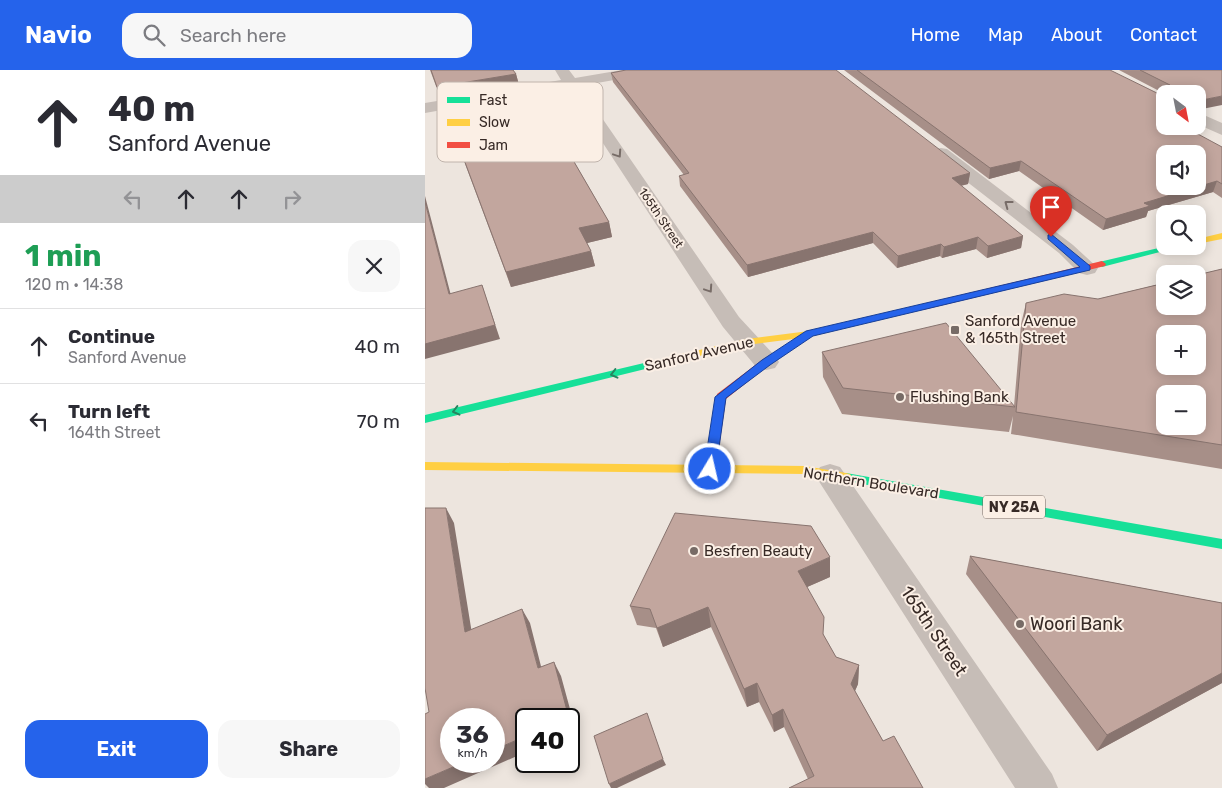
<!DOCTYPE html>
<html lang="en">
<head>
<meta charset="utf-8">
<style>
	:root { --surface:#fff; --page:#f7f7f7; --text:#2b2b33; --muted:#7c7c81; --line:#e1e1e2; --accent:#2563eb }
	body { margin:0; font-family:Rubik,sans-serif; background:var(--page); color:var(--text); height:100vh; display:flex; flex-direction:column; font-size:19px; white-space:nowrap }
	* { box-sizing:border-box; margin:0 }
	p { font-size:16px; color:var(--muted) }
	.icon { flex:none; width:28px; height:28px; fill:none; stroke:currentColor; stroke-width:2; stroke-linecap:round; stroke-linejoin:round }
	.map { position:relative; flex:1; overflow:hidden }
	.side { display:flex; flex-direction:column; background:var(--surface); width:425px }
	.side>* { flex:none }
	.hud { background:#fff; color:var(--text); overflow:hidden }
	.needle { width:32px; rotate:148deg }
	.tools { position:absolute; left:731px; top:15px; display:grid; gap:10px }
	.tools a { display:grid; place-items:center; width:50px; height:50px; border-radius:10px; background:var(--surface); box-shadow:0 2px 12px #0003; font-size:25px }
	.speed { position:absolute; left:15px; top:638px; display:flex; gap:10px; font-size:25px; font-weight:700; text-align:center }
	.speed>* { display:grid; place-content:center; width:65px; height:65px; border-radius:50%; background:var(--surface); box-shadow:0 2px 12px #0003; line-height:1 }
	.speed small { font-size:12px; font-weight:400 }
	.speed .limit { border:2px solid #111; border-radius:8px; background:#fff; color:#111 }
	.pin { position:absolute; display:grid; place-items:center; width:42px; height:42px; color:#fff; margin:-51px -21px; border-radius:50% 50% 50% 0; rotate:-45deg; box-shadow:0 0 5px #0007 }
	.pin .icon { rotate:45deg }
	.me { position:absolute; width:55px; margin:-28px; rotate:9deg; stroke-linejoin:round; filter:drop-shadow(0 0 4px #0008) }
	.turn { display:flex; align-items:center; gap:18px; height:105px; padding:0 25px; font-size:22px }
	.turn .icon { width:65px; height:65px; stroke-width:2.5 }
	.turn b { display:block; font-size:35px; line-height:42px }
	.lanes { display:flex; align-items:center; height:48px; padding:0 25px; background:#0003; justify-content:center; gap:25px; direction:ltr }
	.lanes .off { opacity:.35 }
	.round { display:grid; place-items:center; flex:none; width:52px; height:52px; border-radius:15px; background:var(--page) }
	.headline { display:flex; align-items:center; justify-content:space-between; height:85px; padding:0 25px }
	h1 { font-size:30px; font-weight:700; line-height:38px; color:#1e9e55 }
	.cta { display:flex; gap:10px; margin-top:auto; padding:10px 25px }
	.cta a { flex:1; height:58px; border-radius:15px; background:var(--accent); color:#fff; font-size:20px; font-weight:700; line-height:58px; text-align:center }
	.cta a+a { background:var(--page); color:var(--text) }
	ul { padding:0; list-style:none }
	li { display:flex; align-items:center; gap:15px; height:75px; padding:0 25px; border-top:1px solid var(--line) }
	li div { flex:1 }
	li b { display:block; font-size:19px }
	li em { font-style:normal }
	header { display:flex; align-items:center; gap:30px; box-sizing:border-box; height:70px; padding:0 25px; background:var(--accent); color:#fff }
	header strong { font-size:24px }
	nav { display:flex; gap:28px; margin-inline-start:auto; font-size:18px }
	.search { width:350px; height:45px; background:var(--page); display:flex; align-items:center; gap:12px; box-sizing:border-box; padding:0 18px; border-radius:15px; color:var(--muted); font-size:19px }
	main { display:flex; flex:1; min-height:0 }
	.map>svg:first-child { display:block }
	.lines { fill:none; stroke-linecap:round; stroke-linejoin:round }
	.street { fill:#c6bdb7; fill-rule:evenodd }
	.fast { fill:#16e098; fill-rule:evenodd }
	.slow { fill:#ffcf43; fill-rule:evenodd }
	.jam { fill:#f24e42; fill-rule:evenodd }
	.wall { fill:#a78f88 }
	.shaded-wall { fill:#88746f }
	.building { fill:#c2a69e; stroke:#88746f; fill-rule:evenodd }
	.oneway { stroke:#776c67 }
	.oneway2 { stroke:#26855f }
	.route { fill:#2563eb; stroke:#184099 }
	.poi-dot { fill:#776b66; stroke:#fbefe5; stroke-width:2 }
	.labels { text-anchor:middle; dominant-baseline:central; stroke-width:4; stroke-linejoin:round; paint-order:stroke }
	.far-street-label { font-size:12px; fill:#372a26; stroke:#fbefe5 }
	.shield { fill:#fbefe5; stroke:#72655f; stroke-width:1 }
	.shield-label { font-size:14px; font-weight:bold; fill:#372a26 }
	.poi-label { font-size:15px; fill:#372a26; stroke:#fbefe5; text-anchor:start }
	.street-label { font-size:15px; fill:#372a26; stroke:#fbefe5 }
	.near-poi-label { font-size:18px; fill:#372a26; stroke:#fbefe5; text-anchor:start }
	.near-street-label { font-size:18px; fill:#372a26; stroke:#fbefe5 }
	.key { fill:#fbefe5; stroke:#c0b4ac; stroke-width:1 }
	.key-label { font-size:14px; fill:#372a26 }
</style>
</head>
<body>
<header>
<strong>Navio</strong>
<div class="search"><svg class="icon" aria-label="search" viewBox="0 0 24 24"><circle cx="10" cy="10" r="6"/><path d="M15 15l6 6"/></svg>Search here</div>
<nav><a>Home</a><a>Map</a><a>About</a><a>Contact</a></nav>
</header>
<main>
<section class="side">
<div class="hud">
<div class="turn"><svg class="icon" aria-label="ahead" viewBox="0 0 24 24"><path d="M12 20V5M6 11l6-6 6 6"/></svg><div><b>40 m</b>Sanford Avenue</div></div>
<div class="lanes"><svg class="icon off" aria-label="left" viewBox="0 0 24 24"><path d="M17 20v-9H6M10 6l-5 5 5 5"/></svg><svg class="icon" aria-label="ahead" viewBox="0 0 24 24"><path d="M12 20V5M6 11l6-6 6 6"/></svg><svg class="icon" aria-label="ahead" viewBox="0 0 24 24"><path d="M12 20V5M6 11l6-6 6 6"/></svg><svg class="icon off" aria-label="right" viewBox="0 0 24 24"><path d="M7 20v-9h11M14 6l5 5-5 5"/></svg></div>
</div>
<div class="headline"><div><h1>1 min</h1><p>120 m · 14:38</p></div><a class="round"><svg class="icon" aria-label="close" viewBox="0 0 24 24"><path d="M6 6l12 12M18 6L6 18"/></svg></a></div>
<ul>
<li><svg class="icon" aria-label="ahead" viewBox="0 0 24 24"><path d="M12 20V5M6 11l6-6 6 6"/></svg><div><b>Continue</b><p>Sanford Avenue</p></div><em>40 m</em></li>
<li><svg class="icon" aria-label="left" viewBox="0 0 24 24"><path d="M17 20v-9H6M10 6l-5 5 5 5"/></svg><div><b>Turn left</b><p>164th Street</p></div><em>70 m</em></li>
</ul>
<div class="cta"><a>Exit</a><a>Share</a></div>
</section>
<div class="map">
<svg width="797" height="718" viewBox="0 0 797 718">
	<rect width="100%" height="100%" fill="#ede5de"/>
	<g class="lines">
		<!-- street -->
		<path class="street" d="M130,0h14l6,8 47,-8h33l-2,3 -5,1 -68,12 159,231 36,39 4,6 -4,6 -9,2 -9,-2 -34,-41 -156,-239 -142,25v-10l136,-23z
			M772,42l25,11v12l-25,-11z
			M516,78l6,1 126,96 25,23 -3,5 -8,2 -8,-2 -20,-20 -124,-96 -3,-4 3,-4z
			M405,394l10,3 212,307 6,14h-43l-195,-305 -5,-8 5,-8z"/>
		<!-- fast -->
		<path class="fast" d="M742,176h16l-81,21 -4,-3 1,-2z
			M257,284l5,3 -1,2 -261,64v-8z
			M421,403l376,66v10l-376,-68 -4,-1 -2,-3 2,-3z"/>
		<!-- slow -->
		<path class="slow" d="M797,163v6l-25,5v-5z
			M498,234l5,3 -2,2 -117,28 -62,8 -65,15 -5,-3 5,-3 65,-15 62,-8z
			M0,392l380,4 41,7 4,1 2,3 -2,3 -4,1 -41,-7 -380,-4z"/>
		<!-- jam -->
		<path class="jam" d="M677,191l4,3 -1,2 -182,44 -5,-3 5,-3z
			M379,264l5,3 -1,2 -38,25 -44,35 -10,70 -2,3h-8l-2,-3 13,-75 45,-34z"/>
	</g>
	<!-- wall -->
	<path class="wall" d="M5,0l86,4 3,11 7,6 46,67 37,64 3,15 -25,6 4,8 4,15 -84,21z
		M419,0h266l55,56 57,21v51l-9,-6 -65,19 -2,6 -43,13 -84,-59 -30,8z
		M694,0h103l-25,24h-32z
		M186,3l359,100 -2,11 -7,2 62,50 -2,12 -34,10 -11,-9 -34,9 -2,-2 -43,12 -24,-25 -125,34 -68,-91 -1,-10 5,-1 -71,-93z
		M797,199v200l-211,-35 2,-18 -4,16 -167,-18 -19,-37 -1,-25 192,54 7,-82 5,-21 72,-4z
		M545,486l252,47v80l-125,68 -131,-177z
		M405,507l-23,10 17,49 12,21 23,8 -1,19 -3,7 28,50 -75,38 -24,-52 -10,5 -15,-30 -12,5 -36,-80 -48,20 -7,-19 -19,-3 -7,-19z"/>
	<!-- shaded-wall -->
	<path class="shaded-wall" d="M91,4l3,11 -78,13 -4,-11z
		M797,26v9l-25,5v-9z
		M740,40v9l-8,-7z
		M144,77l4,14 -7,-13z
		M596,91l-2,10 -30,8 1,-11z
		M545,103l-2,11 -18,4 2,-10z
		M792,111l-4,11 -65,19 -2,6 -43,13 3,-11 38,-16z
		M0,126l29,111 -5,-13 -24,-92z
		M184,152l3,15 -29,7 -4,-16z
		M448,162v11l-125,34 -1,-12z
		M598,166l-2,12 -34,10 1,-12z
		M553,167l-2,12 -34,9 2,-11z
		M516,174l-1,12 -43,12 1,-12z
		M166,181l4,15 -84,21 -5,-15z
		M57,215l18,54 -75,20v-15z
		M21,438l8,15 20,123 -9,-14z
		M405,487v20l-32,14v-20z
		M283,537l3,20 -48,20 -6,-19z
		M97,539l8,14 15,59 -7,-14z
		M129,592l7,14 15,55 -7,3v-15h-2z
		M434,595l-1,19 -8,18 1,-18z
		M797,603v10l-125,68 10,-16z
		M332,613l2,19 -12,5 -3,-18z
		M358,639l1,18 -10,5 -2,-17z
		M101,666v16l-82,36h-15l-4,-4v-5l42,-18h27v-11z
		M238,689l3,6 -49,23h-6l-2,-4z"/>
	<!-- building -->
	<path class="building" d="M6,0h82l3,4 -79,13z
		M201,0h210l134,103 -18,5 71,58 -35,10 -10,-9 -34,10 -3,-3 -43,12 -25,-24 -126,33 -68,-89 10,-3 -78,-100z
		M432,0h253l55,27v13l-8,2 8,4v10h18l39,21v37l-5,-3 -73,22 6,3 -44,13 -85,-58 -31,7zM740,84h32v32h-32z
		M715,0h82v26l-25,5v-7h-27v-9z
		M97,14l4,7 9,-1 12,19 22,38 -3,1 43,74 -30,6 12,23 -85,21 -65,-174z
		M0,132l24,92 33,-9 13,40 -70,19z
		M797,199v176l-206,-33 10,-109 38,-9 34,5 67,-16v23h32v-31zM740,264h32v32h-32zM740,324h32v32h-32z
		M521,253l69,84 -172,-19 -21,-36z
		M0,438h21l19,124 57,-23 16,59 16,-6 15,56 -2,1h-41v17l-32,14v-31h-43v42h16l-42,18v-65l4,-2 -4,-24z
		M250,443l136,13 19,31 -32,14 26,46 -1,17 13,23 23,8 -8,19 32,57 11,-5 29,52h-134l25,-12 -31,-67 -11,6 -15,-32 -13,6 -36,-82 -51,21 -7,-19 -20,-3z
		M545,486l252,47v70l-115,62z
		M222,643l16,46 -54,25 -15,-48z"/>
	<!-- one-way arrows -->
	<defs><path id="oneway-chevron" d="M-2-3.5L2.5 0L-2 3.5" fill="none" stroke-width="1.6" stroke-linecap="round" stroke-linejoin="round" transform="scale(1.25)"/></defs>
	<g class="oneway">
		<use href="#oneway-chevron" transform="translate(193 84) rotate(56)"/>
		<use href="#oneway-chevron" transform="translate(583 134) rotate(-143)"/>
		<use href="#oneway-chevron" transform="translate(284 219) rotate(56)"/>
	</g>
	<g class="oneway2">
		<use href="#oneway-chevron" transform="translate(189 304) rotate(166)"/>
		<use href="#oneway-chevron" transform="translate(31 341) rotate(166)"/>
	</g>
	<!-- route -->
	<path class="route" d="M626,164l39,32v4l-277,66 -43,29 -44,33 -10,71 -2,3h-8l-2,-3 11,-72 47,-37 44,-29 274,-64 -32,-28v-4z"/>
	<!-- markers -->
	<g class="poi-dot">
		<rect x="525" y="255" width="10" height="10" rx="2.5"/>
		<circle cx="475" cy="327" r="5"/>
		<circle cx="269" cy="481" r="5"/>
		<circle cx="595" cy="554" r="5"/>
	</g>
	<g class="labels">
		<!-- far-street labels -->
		<g class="far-street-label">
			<text transform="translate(236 148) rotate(56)">165th Street</text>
		</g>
		<!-- shield labels -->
		<rect class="shield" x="558" y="425.5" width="62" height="23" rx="4"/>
		<g class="shield-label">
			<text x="589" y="437">NY 25A</text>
		</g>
		<!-- poi labels -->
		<g class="poi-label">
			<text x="540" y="251">Sanford Avenue<tspan x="540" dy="17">&amp; 165th Street</tspan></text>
			<text x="485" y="327">Flushing Bank</text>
			<text x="279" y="481">Besfren Beauty</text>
		</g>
		<!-- street labels -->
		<g class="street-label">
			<text transform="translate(274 284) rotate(-13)">Sanford Avenue</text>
			<text transform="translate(446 413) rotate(9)">Northern Boulevard</text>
		</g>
		<!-- near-poi labels -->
		<g class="near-poi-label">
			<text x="605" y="554">Woori Bank</text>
		</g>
		<!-- near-street labels -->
		<g class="near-street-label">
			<text transform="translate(509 561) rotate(56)">165th Street</text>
		</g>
	</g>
	<!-- legend -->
	<rect x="12" y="12" width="166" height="80" rx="8" class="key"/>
	<rect x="22" y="27" width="23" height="6" fill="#16e098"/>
	<rect x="22" y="49" width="23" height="7" fill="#ffcf43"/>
	<rect x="22" y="72" width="23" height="6" fill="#f24e42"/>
	<g class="key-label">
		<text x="54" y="35">Fast</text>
		<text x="54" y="57">Slow</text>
		<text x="54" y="80">Jam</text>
	</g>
</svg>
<div class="tools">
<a><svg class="needle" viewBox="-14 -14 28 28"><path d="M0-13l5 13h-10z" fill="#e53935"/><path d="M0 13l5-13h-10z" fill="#7c7c81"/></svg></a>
<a><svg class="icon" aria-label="sound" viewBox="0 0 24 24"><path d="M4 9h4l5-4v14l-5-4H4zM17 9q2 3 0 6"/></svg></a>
<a><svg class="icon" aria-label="search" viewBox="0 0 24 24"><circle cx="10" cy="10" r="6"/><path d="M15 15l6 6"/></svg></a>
<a><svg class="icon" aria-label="layers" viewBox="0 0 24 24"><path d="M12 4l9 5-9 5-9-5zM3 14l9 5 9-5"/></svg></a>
<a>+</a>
<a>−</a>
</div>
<div class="speed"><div>36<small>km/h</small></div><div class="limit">40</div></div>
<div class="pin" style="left:626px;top:167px;background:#d93025"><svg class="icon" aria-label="arrive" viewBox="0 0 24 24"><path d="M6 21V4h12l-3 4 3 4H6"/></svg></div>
<svg class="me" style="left:285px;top:399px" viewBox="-20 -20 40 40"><circle r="17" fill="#2563eb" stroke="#fff" stroke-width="3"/><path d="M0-11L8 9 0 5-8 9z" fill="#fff"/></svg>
</div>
</main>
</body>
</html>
